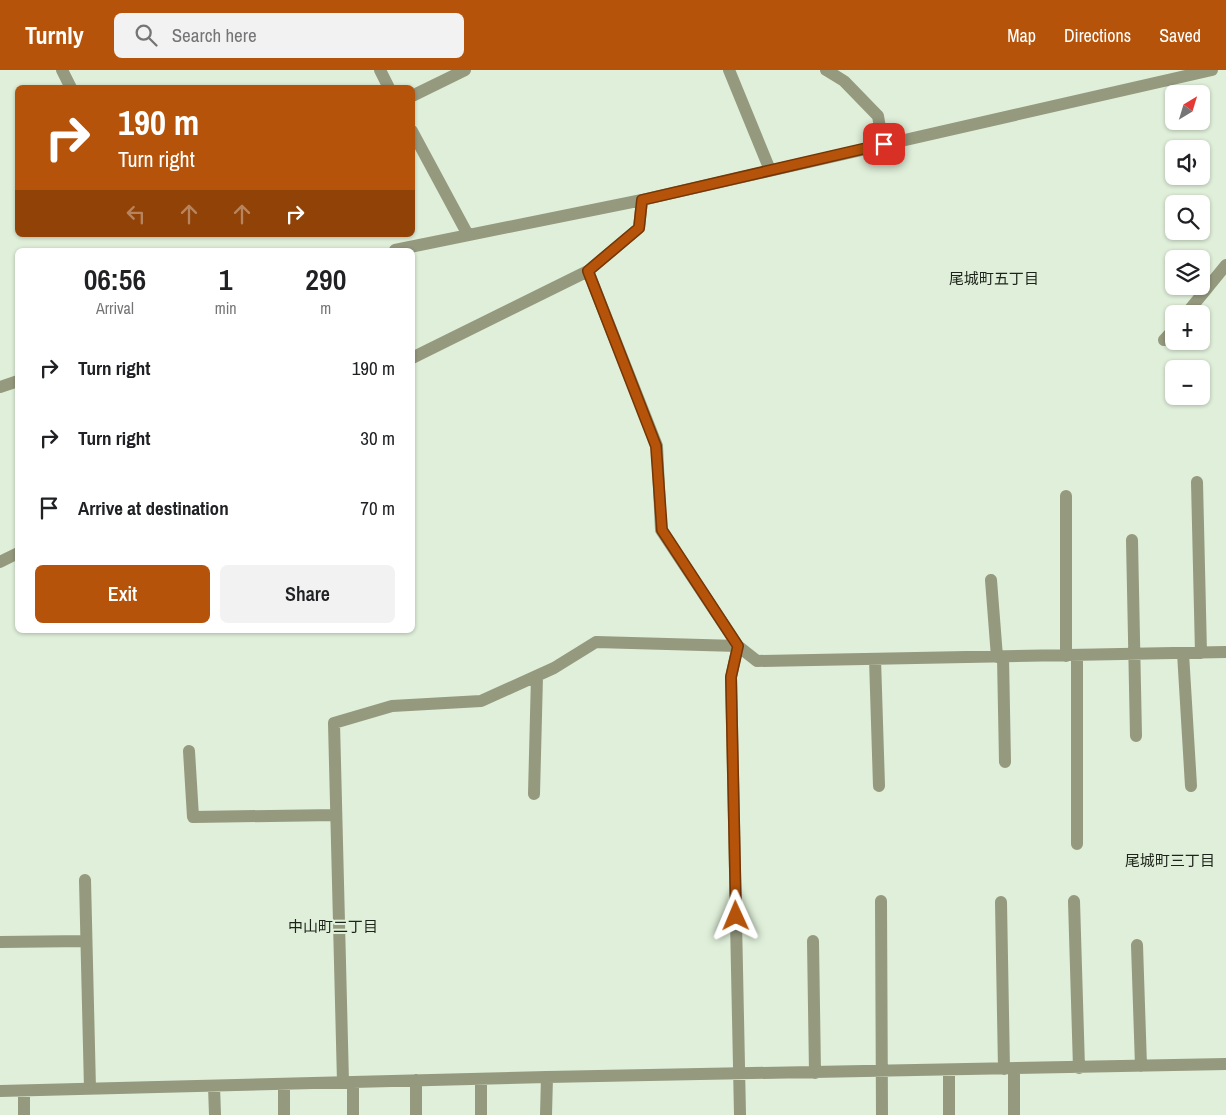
<!DOCTYPE html>
<html lang="en">
<head>
<meta charset="utf-8">
<style>
	:root { --surface:#fff; --page:#f2f2f2; --text:#202124; --muted:#757577; --accent:#b45309 }
	body { margin:0; font-family:"Archivo Narrow","Noto Sans JP",sans-serif; background:var(--page); color:var(--text); height:100vh; display:flex; flex-direction:column; font-size:19px; white-space:nowrap }
	* { box-sizing:border-box; margin:0 }
	p { font-size:16px; color:var(--muted) }
	.icon { flex:none; width:28px; height:28px; fill:none; stroke:currentColor; stroke-width:2; stroke-linecap:round; stroke-linejoin:round }
	.map { position:relative; flex:1; overflow:hidden }
	.details { position:absolute; left:15px; top:178px; width:400px; height:385px; display:flex; flex-direction:column; background:var(--surface); border-radius:8px; box-shadow:0 1px 4px #0004 }
	.details>* { flex:none }
	.top-card { position:absolute; left:15px; top:15px; width:400px; height:152px; border-radius:8px; box-shadow:0 1px 4px #0004; background:#b45309; color:#fff; overflow:hidden }
	.needle { width:32px; rotate:38deg }
	.fabs { position:absolute; left:1165px; top:15px; display:grid; gap:10px }
	.fabs a { display:grid; place-items:center; width:45px; height:45px; border-radius:8px; background:var(--surface); box-shadow:0 1px 4px #0004; font-size:25px }
	.pin { position:absolute; display:grid; place-items:center; width:42px; height:42px; color:#fff; margin:-21px; border-radius:10px; box-shadow:0 2px 8px #0006 }
	.me { position:absolute; width:55px; margin:-28px; rotate:359deg; stroke-linejoin:round; filter:drop-shadow(0 0 4px #0008) }
	.turn { display:flex; align-items:center; gap:18px; height:105px; padding:0 20px; font-size:22px }
	.turn .icon { width:65px; height:65px; stroke-width:2.5 }
	.turn b { display:block; font-size:35px; line-height:42px }
	.lanes { display:flex; align-items:center; height:48px; padding:0 20px; background:#0003; justify-content:center; gap:25px; direction:ltr }
	.lanes .off { opacity:.35 }
	.eta { display:flex; justify-content:space-evenly; align-items:center; height:85px; text-align:center }
	.eta b { font-size:30px; font-weight:600; line-height:35px }
	.action { display:flex; gap:10px; margin-top:auto; padding:10px 20px }
	.action a { flex:1; height:58px; border-radius:8px; background:var(--accent); color:#fff; font-size:20px; font-weight:600; line-height:58px; text-align:center }
	.action a+a { background:var(--page); color:var(--text) }
	ul { padding:0; list-style:none }
	li { display:flex; align-items:center; gap:15px; height:70px; padding:0 20px }
	li div { flex:1 }
	li b { display:block; font-size:19px }
	li em { font-style:normal }
	header { display:flex; align-items:center; gap:30px; box-sizing:border-box; height:70px; padding:0 25px; background:var(--accent); color:#fff }
	header strong { font-size:24px }
	nav { display:flex; gap:28px; margin-inline-start:auto; font-size:18px }
	.search { width:350px; height:45px; background:var(--page); display:flex; align-items:center; gap:12px; box-sizing:border-box; padding:0 18px; border-radius:8px; color:var(--muted); font-size:19px }
	.map>svg:first-child { display:block }
	.lines { fill:none; stroke-linecap:round; stroke-linejoin:round }
	.minor { stroke:#95997e; stroke-width:12 }
	.route-casing { stroke:#753606; stroke-width:12 }
	.route { stroke:#b45309; stroke-width:9 }
	.labels { text-anchor:middle; dominant-baseline:central; stroke-width:4; stroke-linejoin:round; paint-order:stroke }
	.neighbourhood-label { font-size:15px; fill:#1d231b; stroke:#dfefd9 }
</style>
</head>
<body>
<header>
<strong>Turnly</strong>
<div class="search"><svg class="icon" aria-label="search" viewBox="0 0 24 24"><circle cx="10" cy="10" r="6"/><path d="M15 15l6 6"/></svg>Search here</div>
<nav><a>Map</a><a>Directions</a><a>Saved</a></nav>
</header>
<div class="map">
<svg width="1226" height="1045" viewBox="0 0 1226 1045">
	<rect width="100%" height="100%" fill="#dfefd9"/>
	<g class="lines">
		<!-- minor -->
		<path class="minor" d="M62,0l9,18
			M380,0l9,18
			M729,0l41,100
			M826,0l18,11 34,35 5,29
			M412,26l53,-26
			M412,61l56,104
			M395,180l247,-50 570,-130
			M588,201l69,175 4,84 77,116 19,15 469,-9
			M1186,244l40,-49
			M1164,270l10,-11
			M412,288l176,-87 51,-43 3,-28
			M0,317l18,-6
			M1197,412l4,171
			M1066,426v160
			M1132,470l4,196
			M0,492l18,-9
			M991,510l6,77
			M738,576l-7,31 9,438
			M1183,583l8,133
			M1077,585v189
			M1003,587l2,105
			M875,589l4,127
			M189,681l4,66 143,-2
			M534,724l3,-118
			M85,810l5,209
			M881,831l1,214
			M1074,831l5,167
			M1001,832l3,167
			M813,871l2,132
			M0,872l86,-1
			M1137,875l4,121
			M1014,999v46
			M949,1000v45
			M481,1009v36
			M416,1010v35
			M343,1012l-9,-359 58,-17 89,-5 73,-33 42,-26 142,4
			M284,1014v31
			M214,1016l1,29
			M0,1021l547,-14 679,-13
			M24,1021v24
			M353,1045v-33
			M546,1045l1,-38"/>
	</g>
	<g class="lines">
		<!-- route casing -->
		<g class="route-casing">
			<path id="route" d="M736,846l-5,-239 7,-31 -76,-116 -6,-84 -68,-175 51,-43 3,-28 242,-56"/>
		</g>
		<!-- route -->
		<use href="#route" class="route"/>
	</g>
	<g class="labels">
		<!-- neighbourhood labels -->
		<g class="neighbourhood-label">
			<text x="994" y="208">尾城町五丁目</text>
			<text x="1170" y="790">尾城町三丁目</text>
			<text x="333" y="856">中山町二丁目</text>
		</g>
	</g>
</svg>
<div class="fabs">
<a><svg class="needle" viewBox="-14 -14 28 28"><path d="M0-13l5 13h-10z" fill="#e53935"/><path d="M0 13l5-13h-10z" fill="#757577"/></svg></a>
<a><svg class="icon" aria-label="sound" viewBox="0 0 24 24"><path d="M4 9h4l5-4v14l-5-4H4zM17 9q2 3 0 6"/></svg></a>
<a><svg class="icon" aria-label="search" viewBox="0 0 24 24"><circle cx="10" cy="10" r="6"/><path d="M15 15l6 6"/></svg></a>
<a><svg class="icon" aria-label="layers" viewBox="0 0 24 24"><path d="M12 4l9 5-9 5-9-5zM3 14l9 5 9-5"/></svg></a>
<a>+</a>
<a>−</a>
</div>
<div class="pin" style="left:884px;top:74px;background:#d93025"><svg class="icon" aria-label="arrive" viewBox="0 0 24 24"><path d="M6 21V4h12l-3 4 3 4H6"/></svg></div>
<svg class="me" style="left:736px;top:846px" viewBox="-20 -20 40 40"><path d="M0-17L14 15 0 8-14 15z" fill="#b45309" stroke="#fff" stroke-width="4"/></svg>
<div class="top-card">
<div class="turn"><svg class="icon" aria-label="right" viewBox="0 0 24 24"><path d="M7 20v-9h11M14 6l5 5-5 5"/></svg><div><b>190 m</b>Turn right</div></div>
<div class="lanes"><svg class="icon off" aria-label="left" viewBox="0 0 24 24"><path d="M17 20v-9H6M10 6l-5 5 5 5"/></svg><svg class="icon off" aria-label="ahead" viewBox="0 0 24 24"><path d="M12 20V5M6 11l6-6 6 6"/></svg><svg class="icon off" aria-label="ahead" viewBox="0 0 24 24"><path d="M12 20V5M6 11l6-6 6 6"/></svg><svg class="icon" aria-label="right" viewBox="0 0 24 24"><path d="M7 20v-9h11M14 6l5 5-5 5"/></svg></div>
</div>
<section class="details">
<div class="eta">
<div><b>06:56</b><p>Arrival</p></div>
<div><b>1</b><p>min</p></div>
<div><b>290</b><p>m</p></div>
</div>
<ul>
<li><svg class="icon" aria-label="right" viewBox="0 0 24 24"><path d="M7 20v-9h11M14 6l5 5-5 5"/></svg><div><b>Turn right</b></div><em>190 m</em></li>
<li><svg class="icon" aria-label="right" viewBox="0 0 24 24"><path d="M7 20v-9h11M14 6l5 5-5 5"/></svg><div><b>Turn right</b></div><em>30 m</em></li>
<li><svg class="icon" aria-label="arrive" viewBox="0 0 24 24"><path d="M6 21V4h12l-3 4 3 4H6"/></svg><div><b>Arrive at destination</b></div><em>70 m</em></li>
</ul>
<div class="action"><a>Exit</a><a>Share</a></div>
</section>
</div>
</body>
</html>
